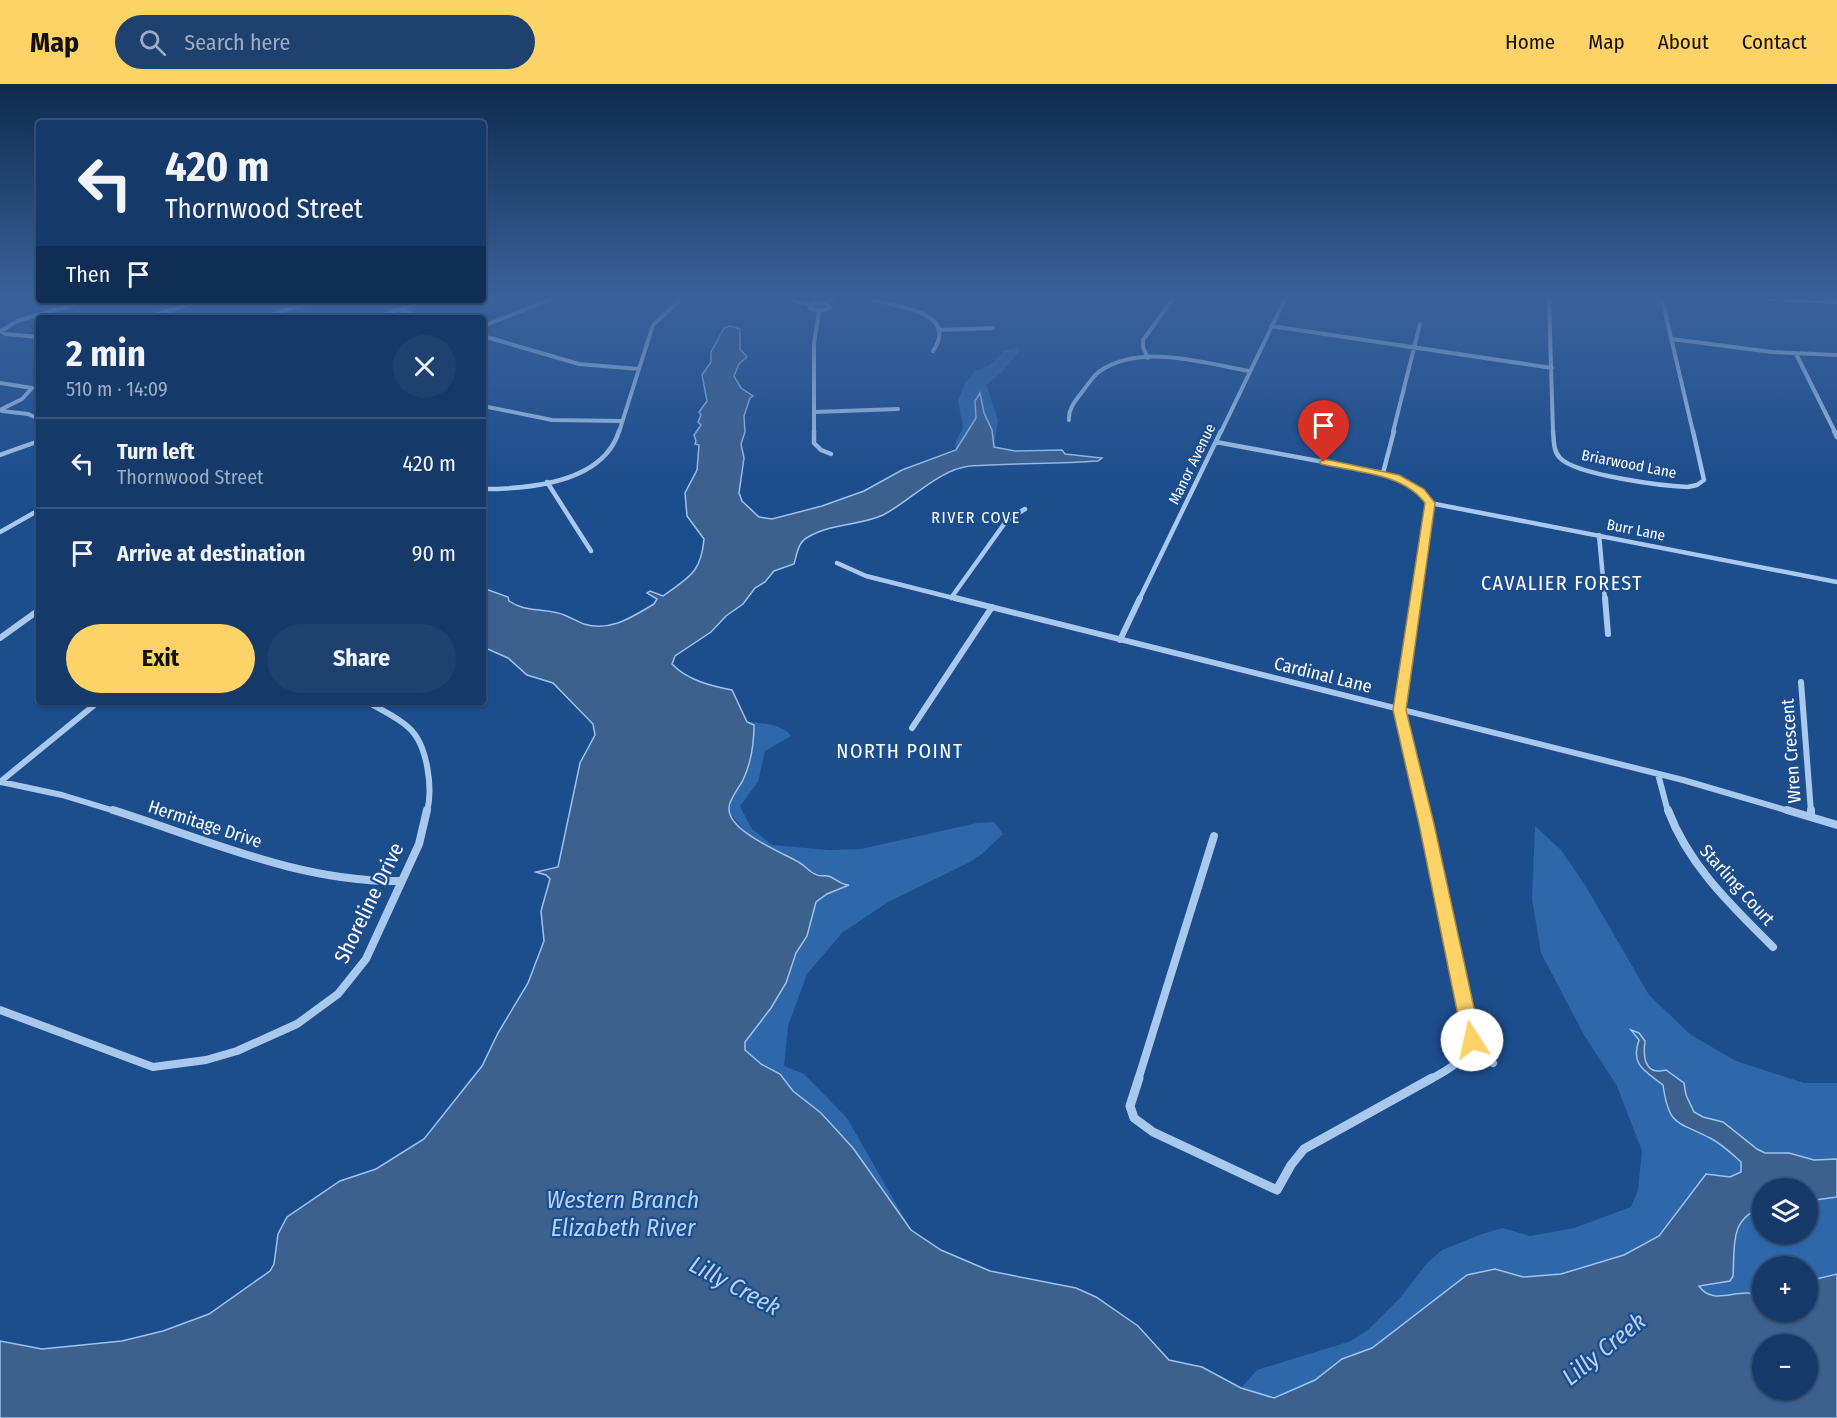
<!DOCTYPE html>
<html lang="en">
<head>
<meta charset="utf-8">
<style>
	:root { --surface:#153a6a; --page:#1e4170; --text:#f1f3f6; --muted:#9dadc1; --line:#34547e; --accent:#fdd267 }
	body { margin:0; font-family:"Fira Sans Condensed",sans-serif; background:var(--page); color:var(--text); height:100vh; display:flex; flex-direction:column; font-size:22px; white-space:nowrap }
	* { box-sizing:border-box; margin:0 }
	p { font-size:20px; color:var(--muted) }
	.icon { flex:none; width:33px; height:33px; fill:none; stroke:currentColor; stroke-width:2; stroke-linecap:round; stroke-linejoin:round }
	.map { position:relative; flex:1; overflow:hidden }
	.panel { position:absolute; left:36px; top:231px; width:450px; height:390px; display:flex; flex-direction:column; background:var(--surface); border-radius:6px; box-shadow:0 2px 4px #0004,0 0 0 2px var(--line) }
	.panel>* { flex:none }
	.top-card { position:absolute; left:36px; top:36px; width:450px; height:183px; border-radius:6px; box-shadow:0 2px 4px #0004,0 0 0 2px var(--line); background:#153a6a; color:var(--text); overflow:hidden }
	.controls { position:absolute; left:1752px; top:1094px; display:grid; gap:12px }
	.controls a { display:grid; place-items:center; width:66px; height:66px; border-radius:50%; background:var(--surface); box-shadow:0 2px 4px #0004,0 0 0 2px var(--line); font-size:30px }
	.pin { position:absolute; display:grid; place-items:center; width:51px; height:51px; color:#fff; margin:-62px -26px; border-radius:50% 50% 50% 0; rotate:-45deg; box-shadow:0 0 6px #0007 }
	.pin .icon { rotate:45deg }
	.me { position:absolute; width:66px; margin:-33px; rotate:350deg; stroke-linejoin:round; filter:drop-shadow(0 0 4px #0008) }
	.turn { display:flex; align-items:center; gap:21px; height:126px; padding:0 30px; font-size:27px }
	.turn .icon { width:78px; height:78px; stroke-width:2.5 }
	.turn b { display:block; font-size:42px; line-height:51px }
	.then { display:flex; align-items:center; height:57px; padding:0 30px; background:#0003; gap:12px; font-size:22px }
	.round { display:grid; place-items:center; flex:none; width:63px; height:63px; border-radius:32px; background:var(--page) }
	.headline { display:flex; align-items:center; justify-content:space-between; height:102px; padding:0 30px }
	h1 { font-size:36px; font-weight:700; line-height:45px }
	.cta { display:flex; gap:12px; margin-top:auto; padding:12px 30px }
	.cta a { flex:1; height:69px; border-radius:36px; background:var(--accent); color:#111; font-size:24px; font-weight:700; line-height:69px; text-align:center }
	.cta a+a { background:var(--page); color:var(--text) }
	ul { padding:0; list-style:none }
	li { display:flex; align-items:center; gap:18px; height:90px; padding:0 30px; border-top:2px solid var(--line) }
	li div { flex:1 }
	li b { display:block; font-size:22px }
	li em { font-style:normal }
	header { display:flex; align-items:center; gap:36px; box-sizing:border-box; height:84px; padding:0 30px; background:var(--accent); color:#111 }
	header strong { font-size:28px }
	nav { display:flex; gap:33px; margin-inline-start:auto; font-size:21px }
	.search { width:420px; height:54px; background:var(--page); display:flex; align-items:center; gap:15px; box-sizing:border-box; padding:0 21px; border-radius:33px; color:var(--muted); font-size:22px }
	.map>svg:first-child { display:block }
	.green { fill:#2f67ab }
	.water { fill:#3d618f; stroke:#9cc2ef; stroke-width:1.5; fill-rule:evenodd }
	.lines { fill:none; stroke-linecap:round; stroke-linejoin:round }
	.minor-far4 { stroke:#a9c8ed; stroke-width:4 }
	.minor-far3 { stroke:#a9c8ed; stroke-width:4.5 }
	.minor-far2 { stroke:#a9c8ed; stroke-width:6 }
	.minor-far1 { stroke:#a9c8ed; stroke-width:8 }
	.minor { stroke:#a9c8ed; stroke-width:9 }
	.secondary { fill:#d6e5fa; fill-rule:evenodd }
	.route { fill:#fdd267; stroke:#a48843; stroke-width:1.5 }
	.labels { text-anchor:middle; dominant-baseline:central; stroke-width:4.5; stroke-linejoin:round; paint-order:stroke }
	.far-street-label { font-size:15px; fill:#fff; stroke:#1c4d8d }
	.far-neighbourhood-label { font-size:16px; letter-spacing:1.5px; fill:#fff; stroke:#1c4d8d }
	.street-label { font-size:18px; fill:#fff; stroke:#1c4d8d }
	.neighbourhood-label { font-size:20px; letter-spacing:1.5px; fill:#fff; stroke:#1c4d8d }
	.near-street-label { font-size:21px; fill:#fff; stroke:#1c4d8d }
	.near-water-label { font-size:24px; font-style:italic; fill:#b5d2f4; stroke:#1c4d8d }
</style>
</head>
<body>
<header>
<strong>Map</strong>
<div class="search"><svg class="icon" aria-label="search" viewBox="0 0 24 24"><circle cx="10" cy="10" r="6"/><path d="M15 15l6 6"/></svg>Search here</div>
<nav><a>Home</a><a>Map</a><a>About</a><a>Contact</a></nav>
</header>
<div class="map">
<svg width="1837" height="1334" viewBox="0 0 1837 1334">
	<rect width="100%" height="100%" fill="#1c4d8d"/>
	<!-- green -->
	<path class="green" d="M1016,263l4,3 -17,21 -17,14 12,35 -4,27c-2,-19 -12,-34 -15,-53l-4,7 1,17 -20,32 -1,-7 8,-15 -5,-28 7,-17 10,-12 14,-5 14,-14z
		M747,638c15,1 35,2 44,14l-26,15 -7,31 -18,24 11,22 21,17 57,5 32,-1 116,-26 17,-1 9,12 -21,20 -14,9 -80,39 -46,31 -35,41 -19,52 -4,40 20,8 43,44 64,112 -58,-82 -31,-35 -29,-22 -13,-17 -19,-10 -16,-14v-8l26,-34 15,-25 10,-30 11,-17 9,-34 11,-8 19,-8 -16,-10h-13l-17,-13 -52,-28 -17,-20 -2,-5 25,-84z
		M1535,742l26,24 24,35 64,110 42,40 45,26 68,22h33v76l-23,1 -25,-7h-24l-8,-4 -34,-27 -20,-5 -9,-5 -8,-17 -2,-12 -39,-19 -3,-6 3,-17 -13,-10 7,9c-8,22 8,32 24,45 6,41 15,37 47,53 12,6 21,15 31,24v10l-11,5 -24,-2 -47,61 -35,19 -63,19 -38,4 -28,-9 -123,79 -30,11 -27,21 -41,18 -33,-10 16,-18 94,-29 18,-12 31,-31 27,-35 15,-13 40,-16 21,-6 27,8 44,-8 57,-21 7,-17 4,-39 -25,-65 -33,-51 -43,-82 -9,-54z
		M1837,1113v77l-29,7v-15h-46v30c-4,-1 -9,-3 -14,-3 -17,-1 -37,11 -50,-8l32,-4 3,-5c2,-31 -4,-55 29,-69v26h46v-32z"/>
	<!-- water -->
	<path class="water" d="M730,242l10,3v20l7,8 -8,7 -5,12 7,12 12,8 -3,2 -6,18 1,16 -4,12 3,14 -5,35 3,8 17,16 13,2 50,-13 42,-15 38,-21 54,-20 20,-32 -1,-17 5,-8 4,20 8,17 2,17 21,4 47,-1 3,4 37,4 -4,3c-42,3 -86,2 -128,5 -31,3 -61,36 -87,49 -24,11 -52,8 -75,22 -10,5 -11,17 -14,27l-20,7 -9,11 -10,6 -12,16 -17,12 -15,16 -36,24 -3,8c15,16 39,22 60,26l15,32 7,3c0,18 -3,38 -11,55 -4,8 -14,19 -14,28 -1,24 55,45 71,55 5,3 10,9 15,11 4,3 9,1 13,2 8,2 12,9 21,9l-22,9 -11,8 -9,34 -11,17 -10,30 -15,25 -26,34v8l16,14 19,10 13,17 28,22 32,35 58,82 30,20 49,21 86,17 20,9 42,29 31,34 33,7 39,21 33,10 41,-18 27,-21 30,-11 95,-73 28,-6 28,8 38,-3 63,-19 35,-19 47,-62 24,3 11,-5v-10c-10,-9 -19,-18 -31,-24 -33,-17 -41,-11 -47,-53 -18,-14 -33,-20 -24,-45l-8,-10 8,3 6,8c-2,15 -1,35 21,29l18,13 2,12 8,17 9,5 20,5 34,27 8,4h24l25,7 23,-1v38l-29,4v-13h-46v19c-33,13 -27,38 -29,69l-3,5 -31,5c12,18 32,6 49,7 5,0 10,2 14,3v15h46v-30l29,-7v144h-1837v-77l42,8 80,-8 41,-10 46,-17 61,-43 4,-7 4,-30 9,-17 53,-36 36,-12 48,-30 58,-73 16,-33 30,-50 16,-42 -3,-30 9,-32 -4,-4 -10,-3 22,-5 22,-104 15,-28 -2,-11 -40,-41 -26,-8 -19,-17 -25,-11v-59l25,9 1,4c16,11 31,7 49,12 9,2 18,8 26,11 27,8 48,-7 70,-20l3,-5 -10,-6 3,-2 13,5c26,-19 38,-23 41,-57l-17,-23 -2,-23 12,-23 2,-25 -4,-1 1,-3 -2,-6 7,-10 -3,-3 3,-7 -2,-3 8,-11 -5,-26 9,-13v-10l13,-24zM1762,1260h46v45h-46z"/>
	<g class="lines">
		<!-- minor-far4 -->
		<path class="minor-far4" d="M789,215l21,6
			M869,215c25,7 91,12 64,52
			M1549,215l4,133
			M1662,215l31,133
			M814,219h12l4,5 -11,3 -10,-3z
			M826,219l8,-4
			M400,226l24,8
			M146,234l57,-18
			M263,234l53,-18
			M376,234l49,-18
			M483,242l69,-27
			M1271,242l281,42
			M938,246l55,-2
			M483,252l96,28 60,5
			M39,253l-34,-3 -4,-3 16,-10 73,-21
			M1671,255l101,13 65,3
			M1796,270l39,78
			M1148,274l-5,-11v-7l30,-41
			M0,299l32,5 -10,11 -22,11
			M483,322l69,14 70,1
			M2,327l26,3 11,5
			M814,328l84,-3
			M1069,336c-1,-13 9,-22 16,-32 5,-6 9,-13 15,-17 42,-28 104,-8 149,0
			M619,348l34,-107 28,-26
			M814,348v-88l5,-33
			M1221,348l64,-133
			M1393,348l27,-108"/>
		<!-- minor-far3 -->
		<path class="minor-far3" d="M814,347v12l7,7 10,4
			M1553,347c1,9 0,20 7,27 16,17 103,28 128,29l9,-2 7,-5 -11,-49
			M1834,347l3,6
			M1216,358l167,31 33,15 10,8 4,7 -14,97
			M0,371l39,-14
			M1383,389l11,-42
			M547,398l44,69
			M483,405c46,0 120,-6 136,-58
			M1430,419l407,79
			M0,448l39,-22
			M1599,451l6,65
			M837,479l29,13 95,24
			M951,514l56,-78 18,-11
			M1139,516l82,-169"/>
		<!-- minor-far2 -->
		<path class="minor-far2" d="M955,514l728,182 109,32
			M1416,514l-17,112 24,102
			M1605,514l3,36
			M0,554l39,-28
			M1120,556l20,-42
			M1801,598l10,130
			M368,618c13,8 29,15 40,25 20,17 25,62 19,85
			M912,644l80,-121
			M1658,690l10,38
			M0,698l98,-80
			M1,698l61,13 56,17"/>
		<!-- minor-far1 -->
		<path class="minor-far1" d="M113,726c95,30 189,73 289,71
			M1423,726l49,230c-7,21 -24,30 -43,40
			M1668,726c21,56 64,96 105,137
			M1787,726l50,15
			M1811,726v7
			M0,926l153,57 53,-7 31,-9 60,-27 41,-30 28,-35 53,-115 8,-34
			M1469,965l24,14
			M1138,996l76,-244"/>
		<!-- minor -->
		<path class="minor" d="M1139,994l-9,28 4,12 19,14 124,58 14,-25 13,-16 128,-71"/>
		<!-- secondary -->
		<path class="secondary" d="M1767,215l70,1v4l-67,-3z"/>
	</g>
	<!-- sky -->
	<linearGradient id="sky" x2="0" y2="1"><stop stop-color="#0f2a4e"/><stop offset="0.53" stop-color="#3a629a"/><stop offset="1" stop-color="#3a629a" stop-opacity="0"/></linearGradient>
	<rect width="1837" height="402" fill="url(#sky)"/>
	<!-- route -->
	<path class="route" d="M1324,375l75,16 25,14 11,14 -29,207 28,114 47,216 -3,6 -6,2 -6,-2 -3,-6 -44,-216 -26,-114 32,-207c-22,-30 -70,-31 -104,-39l-1,-2z"/>
	<g class="labels">
		<!-- far-street labels -->
		<g class="far-street-label">
			<text transform="translate(1192 380) rotate(-64)">Manor Avenue</text>
			<text transform="translate(1629 380) rotate(11)">Briarwood Lane</text>
			<text transform="translate(1636 446) rotate(11)">Burr Lane</text>
		</g>
		<!-- far-neighbourhood labels -->
		<g class="far-neighbourhood-label">
			<text x="976" y="433">RIVER COVE</text>
		</g>
		<!-- street labels -->
		<g class="street-label">
			<text transform="translate(1323 591) rotate(14)">Cardinal Lane</text>
			<text transform="translate(1791 667) rotate(-94)">Wren Crescent</text>
			<text transform="translate(205 740) rotate(18)">Hermitage Drive</text>
			<text transform="translate(1737 801) rotate(48)">Starling Court</text>
		</g>
		<!-- neighbourhood labels -->
		<g class="neighbourhood-label">
			<text x="1562" y="499">CAVALIER FOREST</text>
			<text x="900" y="667">NORTH POINT</text>
		</g>
		<!-- near-street labels -->
		<g class="near-street-label">
			<text transform="translate(369 819) rotate(-64)">Shoreline Drive</text>
		</g>
		<!-- near-water labels -->
		<g class="near-water-label">
			<text x="623" y="1116">Western Branch<tspan x="623" dy="28">Elizabeth River</tspan></text>
			<text transform="translate(735 1202) rotate(28)">Lilly Creek</text>
			<text transform="translate(1604 1265) rotate(-39)">Lilly Creek</text>
		</g>
	</g>
</svg>
<div class="controls">
<a><svg class="icon" aria-label="layers" viewBox="0 0 24 24"><path d="M12 4l9 5-9 5-9-5zM3 14l9 5 9-5"/></svg></a>
<a>+</a>
<a>−</a>
</div>
<div class="pin" style="left:1324px;top:378px;background:#d93025"><svg class="icon" aria-label="arrive" viewBox="0 0 24 24"><path d="M6 21V4h12l-3 4 3 4H6"/></svg></div>
<svg class="me" style="left:1472px;top:956px" viewBox="-20 -20 40 40"><circle r="19" fill="#fff"/><path d="M0-13L10 11 0 6-10 11z" fill="#fdd267"/></svg>
<div class="top-card">
<div class="turn"><svg class="icon" aria-label="left" viewBox="0 0 24 24"><path d="M17 20v-9H6M10 6l-5 5 5 5"/></svg><div><b>420 m</b>Thornwood Street</div></div>
<div class="then">Then<svg class="icon" aria-label="arrive" viewBox="0 0 24 24"><path d="M6 21V4h12l-3 4 3 4H6"/></svg></div>
</div>
<section class="panel">
<div class="headline"><div><h1>2 min</h1><p>510 m · 14:09</p></div><a class="round"><svg class="icon" aria-label="close" viewBox="0 0 24 24"><path d="M6 6l12 12M18 6L6 18"/></svg></a></div>
<ul>
<li><svg class="icon" aria-label="left" viewBox="0 0 24 24"><path d="M17 20v-9H6M10 6l-5 5 5 5"/></svg><div><b>Turn left</b><p>Thornwood Street</p></div><em>420 m</em></li>
<li><svg class="icon" aria-label="arrive" viewBox="0 0 24 24"><path d="M6 21V4h12l-3 4 3 4H6"/></svg><div><b>Arrive at destination</b></div><em>90 m</em></li>
</ul>
<div class="cta"><a>Exit</a><a>Share</a></div>
</section>
</div>
</body>
</html>
